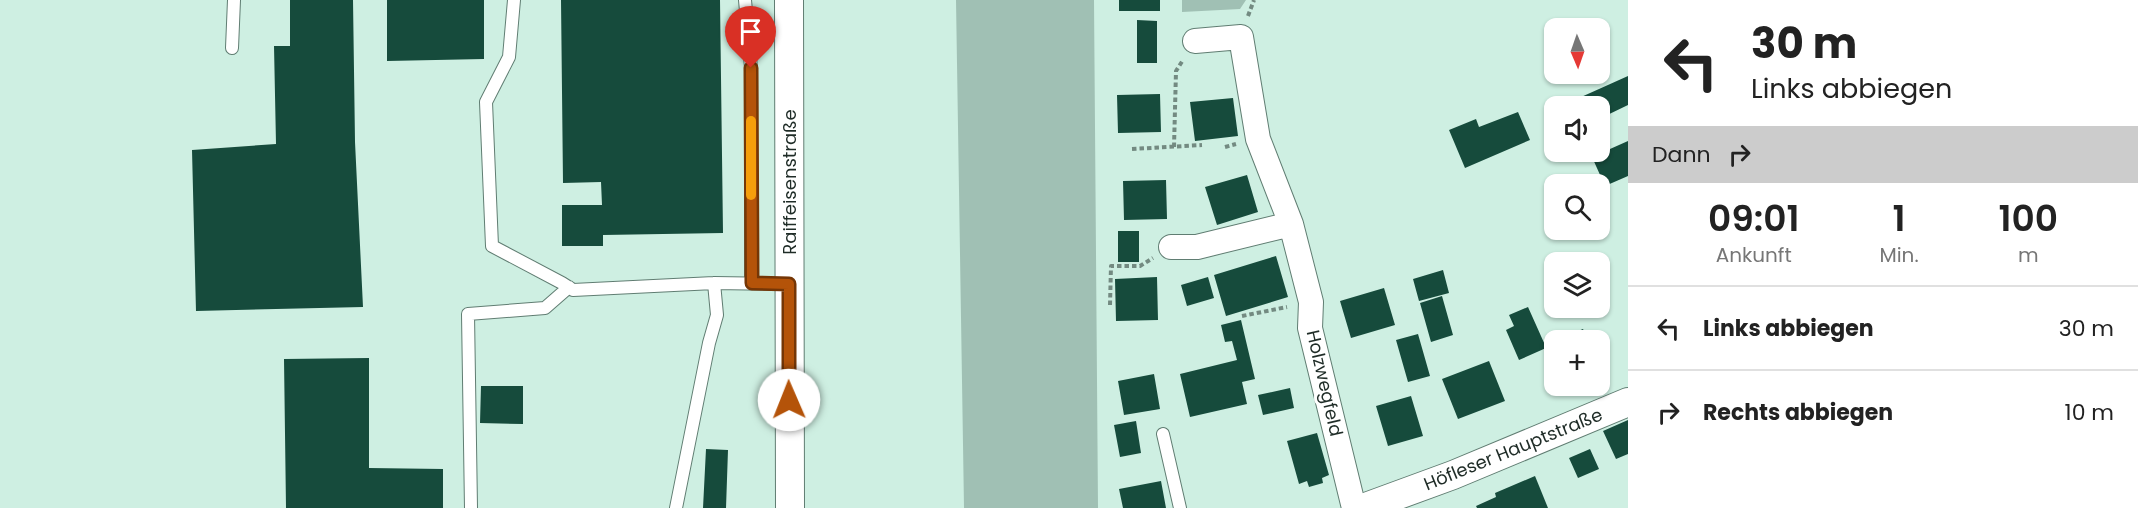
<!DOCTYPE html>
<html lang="de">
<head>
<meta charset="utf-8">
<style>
	:root { --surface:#fff; --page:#f2f2f2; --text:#222; --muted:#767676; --line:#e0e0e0 }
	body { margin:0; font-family:Poppins,sans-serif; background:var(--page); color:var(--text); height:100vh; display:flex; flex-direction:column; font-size:22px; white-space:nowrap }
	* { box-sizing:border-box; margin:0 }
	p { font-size:20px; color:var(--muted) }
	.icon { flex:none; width:33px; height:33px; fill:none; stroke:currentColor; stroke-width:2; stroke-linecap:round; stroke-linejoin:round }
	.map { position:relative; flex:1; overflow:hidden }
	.drawer { display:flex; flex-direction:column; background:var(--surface); width:510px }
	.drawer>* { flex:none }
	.guide { background:#fff; color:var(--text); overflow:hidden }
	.needle { width:39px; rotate:178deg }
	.buttons { position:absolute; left:1544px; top:18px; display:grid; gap:12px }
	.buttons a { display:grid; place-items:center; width:66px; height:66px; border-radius:12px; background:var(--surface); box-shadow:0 2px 4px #0004; font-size:30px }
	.pin { position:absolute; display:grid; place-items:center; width:51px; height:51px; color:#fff; margin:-62px -26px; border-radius:50% 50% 50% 0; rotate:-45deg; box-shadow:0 0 6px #0007 }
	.pin .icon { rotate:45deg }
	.me { position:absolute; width:66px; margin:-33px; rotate:359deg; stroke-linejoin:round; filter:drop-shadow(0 0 4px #0008) }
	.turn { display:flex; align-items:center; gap:21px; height:126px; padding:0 24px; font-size:27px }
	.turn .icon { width:78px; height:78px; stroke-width:2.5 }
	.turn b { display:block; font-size:42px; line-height:51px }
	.then { display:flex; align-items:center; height:57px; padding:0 24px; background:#0003; gap:12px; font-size:22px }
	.eta { display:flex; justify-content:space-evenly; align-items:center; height:102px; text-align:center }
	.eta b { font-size:36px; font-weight:600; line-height:42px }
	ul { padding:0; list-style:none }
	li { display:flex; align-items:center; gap:18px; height:84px; padding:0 24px; border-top:2px solid var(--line) }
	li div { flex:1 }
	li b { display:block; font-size:22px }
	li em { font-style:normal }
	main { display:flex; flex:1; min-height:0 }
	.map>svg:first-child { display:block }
	.green { fill:#a0c0b4 }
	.building { fill:#164b3c }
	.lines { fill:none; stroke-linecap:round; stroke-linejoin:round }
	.service-casing { stroke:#607d72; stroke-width:14 }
	.minor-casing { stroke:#607d72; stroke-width:26 }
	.tertiary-casing { stroke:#607d72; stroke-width:30 }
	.path { stroke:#738a81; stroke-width:4; stroke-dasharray:4.5 3; stroke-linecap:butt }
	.service { stroke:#fff; stroke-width:12 }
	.minor { stroke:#fff; stroke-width:24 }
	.tertiary { stroke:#fff; stroke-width:28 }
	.route-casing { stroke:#753606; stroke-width:15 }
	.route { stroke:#b45309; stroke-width:10 }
	.slow { stroke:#f59e0b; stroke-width:10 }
	.labels { text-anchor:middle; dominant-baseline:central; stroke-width:6; stroke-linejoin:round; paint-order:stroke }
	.street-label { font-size:18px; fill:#1f2c27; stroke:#fff }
</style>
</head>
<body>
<main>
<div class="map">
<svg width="1628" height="508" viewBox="0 0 1628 508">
	<rect width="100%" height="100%" fill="#ceefe2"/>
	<!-- green -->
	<path class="green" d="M956,0h138l4,508h-134z
		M1182,0h64l-6,9 -58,3z"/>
	<!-- building -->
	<path class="building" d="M290,0h63l2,142 8,165 -167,4 -4,-161 84,-6 -2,-98h16z
		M387,0h97v59l-97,2z
		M561,0h159l3,233 -120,2v11h-41v-41h40l-1,-23 -38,1z
		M1119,0h41v11h-41z
		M1137,20l20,1v42h-20z
		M1628,76v29l-29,14v-13h-27l-2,-4z
		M1160,94l1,38 -43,1 -1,-38z
		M1233,98l5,38 -43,5 -5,-39z
		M1518,112l12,28 -65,28 -16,-38 27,-11 3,8z
		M1628,141v35l-23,10 -13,-29z
		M1247,175l11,37 -41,13 -12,-38z
		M1166,180l1,39 -43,1 -1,-39z
		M1118,231h21v31h-21z
		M1276,256l12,41 -62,19 -12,-41z
		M1443,270l6,23 -30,8 -6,-22z
		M1157,277l1,43 -42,1 -1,-42z
		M1208,277l6,21 -27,8 -6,-21z
		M1384,288l11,37 -44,13 -11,-37z
		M1442,296l11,39 -22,7 -11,-39z
		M1528,307l17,38 9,-4v25l-8,-18 -27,12 -13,-30 8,-4 -5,-11z
		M1241,320l14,59 -13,3 5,22 -57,13 -10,-43 57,-14 -5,-19 -7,1 -4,-17z
		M1583,329l5,11h-32z
		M1418,334l12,42 -22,6 -12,-42z
		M369,358v110l74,1v39h-157l-2,-149z
		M1489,361l16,40 -47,18 -16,-40z
		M1154,374l6,35 -36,6 -6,-34z
		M481,386h42v38l-43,-1z
		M1290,388l4,20 -31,7 -5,-20z
		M1411,396l12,40 -35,10 -12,-40z
		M1628,420v34l-12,5 -13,-28z
		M1136,421l5,32 -21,4 -6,-32z
		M1317,433l12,42 -7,3 1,5 -14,4 -2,-6 -8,3 -12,-43z
		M706,449l22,1 -2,58h-23z
		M1590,449l9,20 -21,9 -9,-20z
		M1535,476l13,32h-71l-1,-2 20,-9 -1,-4z
		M1161,481l5,27h-43l-4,-19z"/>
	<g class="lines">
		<!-- service casing -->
		<g class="service-casing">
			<path id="service" d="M514,0l-5,57 -23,45 6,144 70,37 11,7 141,-7 75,1
				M745,0l6,68v215
				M232,48l2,-48
				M1163,434l17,74
				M471,508l-3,-194 77,-6 24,-21
				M676,508l33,-165 8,-28 -3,-32"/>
		</g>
		<!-- minor casing -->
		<g class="minor-casing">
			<path id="minor" d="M1195,41l46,-4 17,102 33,85 20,78 -1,26 44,180
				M1171,247h26l94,-23"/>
		</g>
		<!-- tertiary casing -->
		<g class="tertiary-casing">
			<path id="tertiary" d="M789,0l1,508
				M1363,508l90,-33 175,-73"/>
		</g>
		<!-- path -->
		<path class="path" d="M1248,16l6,-16
			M1174,147l2,-76 7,-11
			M1225,147l11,-3
			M1132,149l70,-4
			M1110,305l1,-39h29l13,-8
			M1242,316l45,-9"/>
		<!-- service -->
		<use href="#service" class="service"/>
		<!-- minor -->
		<use href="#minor" class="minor"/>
		<!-- tertiary -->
		<use href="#tertiary" class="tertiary"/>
	</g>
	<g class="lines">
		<!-- route casing -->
		<g class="route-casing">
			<path id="route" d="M751,68l1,215 37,1v116"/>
		</g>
		<!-- route -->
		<use href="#route" class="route"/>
		<!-- slow -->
		<path class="slow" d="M751,121v74"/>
	</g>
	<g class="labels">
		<!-- street labels -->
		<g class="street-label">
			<text transform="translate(789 182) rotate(-90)">Raiffeisenstraße</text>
			<text transform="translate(1325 383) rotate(77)">Holzwegfeld</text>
			<text transform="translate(1513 449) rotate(-22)">Höfleser Hauptstraße</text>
		</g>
	</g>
</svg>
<div class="buttons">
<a><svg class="needle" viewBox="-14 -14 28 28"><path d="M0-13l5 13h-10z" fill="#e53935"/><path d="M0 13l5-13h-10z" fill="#767676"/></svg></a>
<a><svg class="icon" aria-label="sound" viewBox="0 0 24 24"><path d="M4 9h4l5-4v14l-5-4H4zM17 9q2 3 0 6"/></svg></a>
<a><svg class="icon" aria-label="search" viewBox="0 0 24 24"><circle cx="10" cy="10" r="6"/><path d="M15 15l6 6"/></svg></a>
<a><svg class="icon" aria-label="layers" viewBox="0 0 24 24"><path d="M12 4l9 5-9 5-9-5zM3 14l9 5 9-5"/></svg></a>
<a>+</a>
</div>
<div class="pin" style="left:751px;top:68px;background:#d93025"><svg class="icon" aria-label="arrive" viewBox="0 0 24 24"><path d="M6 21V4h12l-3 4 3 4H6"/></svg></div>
<svg class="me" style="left:789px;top:400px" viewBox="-20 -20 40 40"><circle r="19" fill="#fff"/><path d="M0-13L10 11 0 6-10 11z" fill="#b45309"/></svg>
</div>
<section class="drawer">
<div class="guide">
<div class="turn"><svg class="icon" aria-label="left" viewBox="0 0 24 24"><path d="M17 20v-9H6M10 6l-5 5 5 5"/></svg><div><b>30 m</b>Links abbiegen</div></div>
<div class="then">Dann<svg class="icon" aria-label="right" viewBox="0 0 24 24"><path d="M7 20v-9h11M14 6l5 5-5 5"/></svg></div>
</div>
<div class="eta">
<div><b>09:01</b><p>Ankunft</p></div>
<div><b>1</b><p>Min.</p></div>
<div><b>100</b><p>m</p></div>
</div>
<ul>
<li><svg class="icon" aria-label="left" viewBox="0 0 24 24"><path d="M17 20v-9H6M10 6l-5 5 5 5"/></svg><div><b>Links abbiegen</b></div><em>30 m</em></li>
<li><svg class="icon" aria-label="right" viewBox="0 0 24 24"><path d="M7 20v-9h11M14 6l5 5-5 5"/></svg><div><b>Rechts abbiegen</b></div><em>10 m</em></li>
</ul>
</section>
</main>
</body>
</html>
